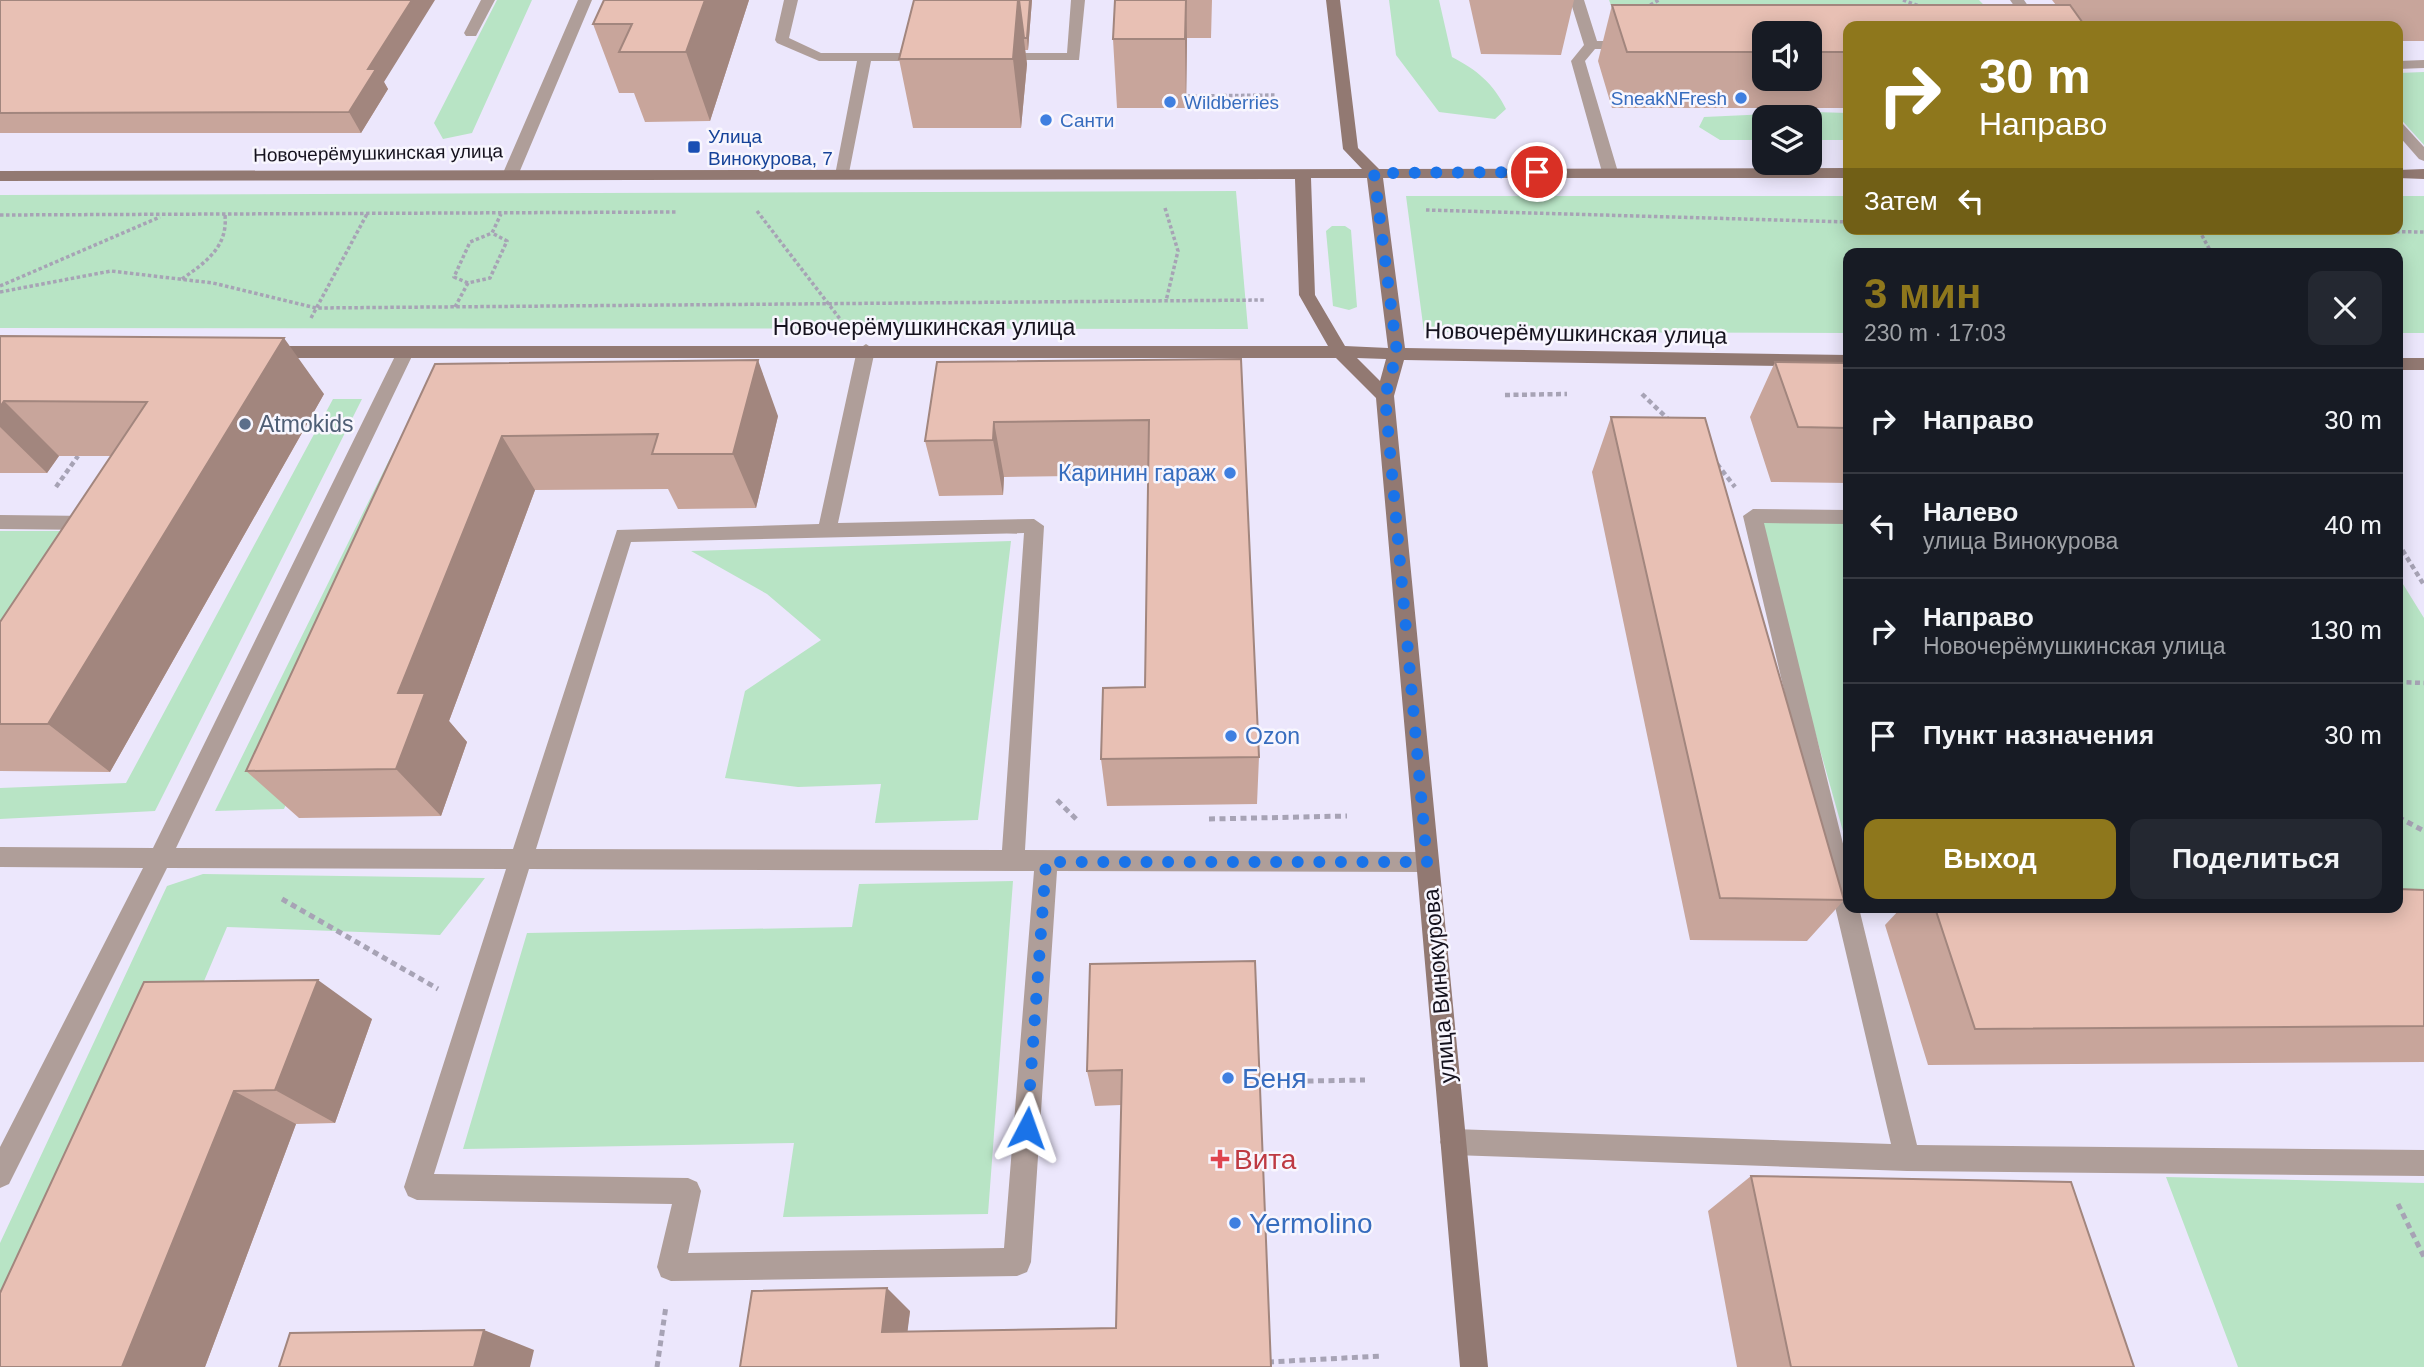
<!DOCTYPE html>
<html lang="ru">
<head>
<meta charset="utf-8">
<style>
	:root { --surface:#171b24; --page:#242831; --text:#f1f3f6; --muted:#9ea1a6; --line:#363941; --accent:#8e771c }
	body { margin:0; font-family:Helvetica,sans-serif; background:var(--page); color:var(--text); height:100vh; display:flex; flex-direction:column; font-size:26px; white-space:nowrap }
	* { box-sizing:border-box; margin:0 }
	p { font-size:23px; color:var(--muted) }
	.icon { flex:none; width:38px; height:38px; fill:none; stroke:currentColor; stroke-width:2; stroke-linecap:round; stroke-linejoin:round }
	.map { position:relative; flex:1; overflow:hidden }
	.sheet { position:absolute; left:1843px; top:248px; width:560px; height:665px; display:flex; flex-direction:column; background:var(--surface); border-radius:14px; box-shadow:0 4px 18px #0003 }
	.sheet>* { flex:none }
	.banner { position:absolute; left:1843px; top:21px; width:560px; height:214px; border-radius:14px; box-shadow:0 4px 18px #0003; background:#8e771c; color:#fff; overflow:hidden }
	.controls { position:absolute; left:1752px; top:21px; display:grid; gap:14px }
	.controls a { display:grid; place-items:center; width:70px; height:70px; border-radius:14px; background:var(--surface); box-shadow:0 4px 18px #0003; font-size:35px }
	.pin { position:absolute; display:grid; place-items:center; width:60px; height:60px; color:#fff; margin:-30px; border:4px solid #fff; border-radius:50%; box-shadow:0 2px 7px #0007 }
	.me { position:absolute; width:77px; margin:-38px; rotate:4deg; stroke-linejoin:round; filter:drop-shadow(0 0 5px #0008) }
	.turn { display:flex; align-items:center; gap:24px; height:147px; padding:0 21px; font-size:32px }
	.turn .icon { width:91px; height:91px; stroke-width:2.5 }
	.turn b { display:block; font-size:49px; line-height:60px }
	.then { display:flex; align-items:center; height:66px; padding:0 21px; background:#0003; gap:14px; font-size:26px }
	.round { display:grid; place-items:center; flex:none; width:74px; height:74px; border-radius:14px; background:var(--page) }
	.head { display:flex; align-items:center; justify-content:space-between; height:119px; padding:0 21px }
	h1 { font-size:42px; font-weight:800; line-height:52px; color:var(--accent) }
	.primary-button { display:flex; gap:14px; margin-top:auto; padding:14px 21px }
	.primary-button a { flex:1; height:80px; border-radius:14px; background:var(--accent); color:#fff; font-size:28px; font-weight:800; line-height:80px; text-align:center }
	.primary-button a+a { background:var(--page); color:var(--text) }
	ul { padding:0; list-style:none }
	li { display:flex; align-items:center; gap:21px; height:105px; padding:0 21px; border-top:2px solid var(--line) }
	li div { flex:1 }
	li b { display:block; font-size:26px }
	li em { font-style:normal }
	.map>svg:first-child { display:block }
	.green { fill:#b8e4c5 }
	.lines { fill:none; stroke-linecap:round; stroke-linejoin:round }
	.path-far2 { stroke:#a7a3b5; stroke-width:3.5; stroke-dasharray:3.5 2.5; stroke-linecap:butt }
	.path-far1 { stroke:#a7a3b5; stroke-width:4.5; stroke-dasharray:5 3.5; stroke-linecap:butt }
	.path { stroke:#a7a3b5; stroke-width:5; stroke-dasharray:6 4.5; stroke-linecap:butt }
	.lane { fill:#af9e99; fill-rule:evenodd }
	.secondary { fill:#927972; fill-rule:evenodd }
	.wall { fill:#c8a59b; fill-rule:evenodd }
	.shaded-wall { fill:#a2867e }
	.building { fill:#e8c0b4; stroke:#a2867e; stroke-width:2 }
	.route { stroke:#1a73e8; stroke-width:12; stroke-dasharray:0 21.6 }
	.shop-dot { fill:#3f7fe0; stroke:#f8f6fe; stroke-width:2.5 }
	.transit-dot { fill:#1a4fb4; stroke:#f8f6fe; stroke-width:2.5 }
	.service-dot { fill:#5c6f8a; stroke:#f8f6fe; stroke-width:2.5 }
	.health-dot { fill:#e0444e; stroke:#f8f6fe; stroke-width:2.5 }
	.labels { text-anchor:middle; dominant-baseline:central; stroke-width:5; stroke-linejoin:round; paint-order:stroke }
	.far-shop-label { font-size:19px; fill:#366cbe; stroke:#f8f6fe; text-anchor:start }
	.far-transit-label { font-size:19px; fill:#164399; stroke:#f8f6fe; text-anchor:start }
	.far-street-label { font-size:19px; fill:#15121e; stroke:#f8f6fe }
	.street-label { font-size:23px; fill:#15121e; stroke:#f8f6fe }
	.service-label { font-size:23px; fill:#4e5e75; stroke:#f8f6fe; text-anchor:start }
	.shop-label { font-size:23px; fill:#366cbe; stroke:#f8f6fe; text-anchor:end }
	.near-shop-label { font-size:28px; fill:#366cbe; stroke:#f8f6fe; text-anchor:start }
	.near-health-label { font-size:28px; fill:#be3a42; stroke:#f8f6fe; text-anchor:start }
</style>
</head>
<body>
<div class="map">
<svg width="2424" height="1367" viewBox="0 0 2424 1367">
	<rect width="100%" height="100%" fill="#ece7fc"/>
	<!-- green -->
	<path class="green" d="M497,0h35l-60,133 -29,6 -9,-16z
		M1389,0h50l13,57c25,13 41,26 54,52l-11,10 -56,-7 -43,-57z
		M1609,0h370l25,26 -383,6z
		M2424,72v73l-26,-29v-43z
		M1814,112l34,1v27h-38v-23h-46v23h-44l-21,-13 5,-10z
		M1236,191l12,138 -1248,-1v-133z
		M1406,196h442v33h550v-33h26v137h-26v-79h-550v79l-424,-1z
		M1332,226h13l6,4 6,77 -8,3 -16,-4 -7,-75z
		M333,399h29l-207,412 -155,8v-31l126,-5z
		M452,415l-168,394 -69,2 196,-395z
		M1755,519l93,2v328z
		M0,531h83l-83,128z
		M1011,541l-33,279 -103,3 6,-39 -83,3 -73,-9 20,-87 76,-51 -54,-46 -76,-43z
		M2398,576l26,42v293l-26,-3z
		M203,874l282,4 -45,57 -213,-8 -187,440h-40v-124l167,-357z
		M1013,881l-25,333 -205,3 11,-74 -331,6 64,-216 325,-6 7,-43z
		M2166,1177l258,6v184h-186z"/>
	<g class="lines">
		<!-- path-far2 -->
		<path class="path-far2" d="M1903,0l19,7
			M1645,8l14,-8
			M1187,96l90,-1
			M1165,208l13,43 -12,50
			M1426,210l422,12
			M757,211l83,108
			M0,215l678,-3
			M2132,229l292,3
			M2199,230l13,24
			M182,279c24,-17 46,-32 43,-64
			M468,283l-14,-6 16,-35 22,-9
			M0,286l160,-69
			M0,292l111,-21 102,12 103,25 948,-8
			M455,307l13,-24 22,-5 17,-37 -15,-8 9,-19
			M311,318l56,-104"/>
		<!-- path-far1 -->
		<path class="path-far1" d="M1642,394l27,26
			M1505,395l62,-1
			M1717,464l18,23
			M56,487l22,-31
			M2398,543l26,42
			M2398,682l26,1"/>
		<!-- path -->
		<path class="path" d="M1057,800l21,21
			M2398,817l26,14
			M1209,819l138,-3
			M282,899l156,90
			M1255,1082l110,-2
			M2398,1204l26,53
			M1268,1362l115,-6
			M657,1367l9,-61"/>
		<!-- lane -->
		<path class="lane" d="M481,0h14l-19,36h-10l-2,-3z
			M578,0h14l-73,173 -8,5 -5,-2 -3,-3z
			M784,0h14l-9,38 32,15h105l7,4 -7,4h-55l-23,117h-10l-3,-3 22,-114h-38l-42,-18 -2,-3z
			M1071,0h14l-6,60h-87v-6l5,-1h70z
			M1570,0h14l13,41h34l7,4 -7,4h-36l-10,12 33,111 -8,5 -8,-5 -31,-111 13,-16z
			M2010,0h14l18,26h-14z
			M2424,60v8l-26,1v-8z
			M2398,123l5,1 21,23v14l-5,-2 -21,-24z
			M866,344l9,6 -37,173 196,-4 10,7 -19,324 402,2 8,3 3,7 -3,7 -8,3 -370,-1 -26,391 -4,10 -10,4 -346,5 -10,-4 -4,-10 15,-63 -255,-4 -9,-4 -4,-9 102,-318 -339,-1 -158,316 -9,4v-41l143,-279 -143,-1v-20l153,1 246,-500h12l3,4 -238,496 337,1 104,-319 202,-6 38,-174zM1024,533l-22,317 -466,-1 95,-307zM529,869l505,2 -30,377 -316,5 13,-62 -4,-9 -9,-4 -254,-4z
			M1753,509l95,1v14l-84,-1 84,341v44h11l58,237 507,5v26l-517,-5 -454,-16 -9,-4 -4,-9 4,-9 9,-4 438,15 -148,-628z
			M0,515l92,1 10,7 -10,7 -92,-1z"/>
		<!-- secondary -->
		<path class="secondary" d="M1326,0h14l18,148 21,21 469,-1v10h-465l22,170 443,7v12l-444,-7 -10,36 94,971h-28l-84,-969 -40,-40h-1068l-9,-6 9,-6h1060l-29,-51 -4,-116 -1295,2v-10l1362,-2 -19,-20zM1311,178h56l21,170 -43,-2 -30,-51zM1357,358l29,1 -6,22z
			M2424,169v10l-26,-1v-8z
			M2398,358h26v12h-26z"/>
	</g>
	<!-- wall -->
	<path class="wall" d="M0,0l384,82 4,7 -27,44h-361z
		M604,0h145l-39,121 -65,1 -11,-29h-15l-26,-69z
		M1032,0l-4,50h-3l2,14 -6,64h-108l-14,-69z
		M1115,0h97l-1,38h-24l-1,70h-69l-4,-69z
		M1469,0h105l-13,55 -80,-1z
		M2052,0h372v41h-26v-15h-550v82h-236l-14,-47 14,-56h444zM1764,33h46v46h-46z
		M0,336l324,58 -214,378 -110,-1v-149l111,-166h-52l-12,17h-47z
		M1241,359l18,398 -2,47 -150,2 -6,-47 44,-72 3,-212 -144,2 -1,18 -64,1 -14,-55 12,-79z
		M1775,362l73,1v120l-77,-1 -21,-65z
		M435,364l343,52 -22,92 -78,1 -10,-20 -133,1 -86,231 18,21 -26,74 -142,2 -53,-47z
		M1611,417l233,483 -37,41 -117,-1 -98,-468z
		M2424,890v172l-496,3 -43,-140 16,-17h497z
		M1090,964l181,403h-531l170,-56 -3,21 209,-4 5,-223 -26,1 -8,-35z
		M144,982l228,37 -37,104 -39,1 -91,243h-205z
		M1751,1176l383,191h-397l-29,-156z"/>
	<!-- shaded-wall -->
	<path class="shaded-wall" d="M412,0h23l-51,82 4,7 -27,44 -12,-21 19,-43z
		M705,0h44l-39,121 -24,-69z
		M1018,0h1l8,64 -6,64 -8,-69z
		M1030,0h2l-4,50 -1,-12z
		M1186,0l1,38 -1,70 -1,-69z
		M284,338l40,56 -214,378 -62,-48z
		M758,360l20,56 -22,92 -23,-54z
		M4,401l55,55 -12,17 -47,-46v-20z
		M994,422l10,55 -1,18 -10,-55z
		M502,436l33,54 -86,231 18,21 -26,74 -45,-47 2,-76z
		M318,980l54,39 -37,104 -60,-33z
		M234,1091l62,33 -91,243h-83z
		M887,1288l23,23 -5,41 -23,-20z
		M484,1330l50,20 -4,17h-56z"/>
	<!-- building -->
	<path class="building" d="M0,0h412l-44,69h8l-27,43 -349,1z
		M604,0h101l-19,52h-67l13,-28h-39z
		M914,0h104l-5,59h-114z
		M1019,0h11l-3,38h-3z
		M1115,0h71l-1,39h-72z
		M1612,5h458l15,21h-237v26h-38v-19h-46v19h-137z
		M0,336l284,2 -236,386h-48v-102l147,-220 -143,-1 -4,6z
		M1241,359l18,398 -158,2 2,-71 42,-1 4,-267 -155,2 -1,18 -68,1 12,-79z
		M758,360l-25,94h-81l6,-20 -156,2 -104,257h27l-29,76 -150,2 189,-407z
		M1775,362l73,1v65l-50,-1z
		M1611,417l94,1 139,482 -124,-2z
		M2398,889l26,1v136l-449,3 -40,-121h463z
		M1255,961l16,406h-531l12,-76 135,-3 -5,44 234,-4 6,-258 -35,1 3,-107z
		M318,980l-43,110 -41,1 -112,276h-122v-74l144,-311z
		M1751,1176l320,6 63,185h-343z
		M484,1330l-10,37h-195l11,-34z"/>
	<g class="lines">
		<!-- route -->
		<path class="route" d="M1027,1128l19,-266h381l-42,-466 12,-43 -23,-180 163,-1"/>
	</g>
	<!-- markers -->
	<g class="shop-dot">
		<circle cx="1741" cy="98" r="7"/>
		<circle cx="1170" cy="102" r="7"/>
		<circle cx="1046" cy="120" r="7"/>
		<circle cx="1230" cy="473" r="7"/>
		<circle cx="1231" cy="736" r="7"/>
		<circle cx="1228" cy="1078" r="7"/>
		<circle cx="1235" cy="1223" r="7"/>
	</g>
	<rect class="transit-dot" x="687" y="140" width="14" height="14" rx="3.5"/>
	<circle class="service-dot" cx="245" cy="424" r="7"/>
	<path class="health-dot" d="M1216.5 1148.5h7v7h7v7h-7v7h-7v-7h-7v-7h7z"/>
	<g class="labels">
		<!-- far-shop labels -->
		<g class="far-shop-label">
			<text x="1727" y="98" text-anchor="end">SneakNFresh</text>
			<text x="1184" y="102">Wildberries</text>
			<text x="1060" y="120">Санти</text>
		</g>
		<!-- far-transit labels -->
		<g class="far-transit-label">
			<text x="708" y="136">Улица<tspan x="708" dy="22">Винокурова, 7</tspan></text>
		</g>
		<!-- far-street labels -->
		<g class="far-street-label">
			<text transform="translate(378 153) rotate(-1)">Новочерёмушкинская улица</text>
		</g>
		<!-- street labels -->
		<g class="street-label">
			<text x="924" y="327">Новочерёмушкинская улица</text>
			<text transform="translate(1576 333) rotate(1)">Новочерёмушкинская улица</text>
			<text transform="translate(1439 986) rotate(-95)">улица Винокурова</text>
		</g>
		<!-- service labels -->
		<g class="service-label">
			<text x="259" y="424">Atmokids</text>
		</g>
		<!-- shop labels -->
		<g class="shop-label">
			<text x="1216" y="473">Каринин гараж</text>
			<text x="1245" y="736" text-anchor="start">Ozon</text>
		</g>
		<!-- near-shop labels -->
		<g class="near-shop-label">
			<text x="1242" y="1078">Беня</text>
			<text x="1249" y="1223">Yermolino</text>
		</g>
		<!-- near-health labels -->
		<g class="near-health-label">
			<text x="1234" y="1159">Вита</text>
		</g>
	</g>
</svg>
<div class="controls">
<a><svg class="icon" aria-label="sound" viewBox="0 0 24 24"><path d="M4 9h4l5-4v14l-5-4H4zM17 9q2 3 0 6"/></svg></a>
<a><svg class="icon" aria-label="layers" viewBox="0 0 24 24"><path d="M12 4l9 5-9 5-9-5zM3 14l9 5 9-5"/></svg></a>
</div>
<div class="pin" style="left:1537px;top:172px;background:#d93025"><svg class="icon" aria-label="arrive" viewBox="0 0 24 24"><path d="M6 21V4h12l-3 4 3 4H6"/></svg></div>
<svg class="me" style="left:1027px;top:1128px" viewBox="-20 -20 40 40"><path d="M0-17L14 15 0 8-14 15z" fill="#1a73e8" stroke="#fff" stroke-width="4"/></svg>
<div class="banner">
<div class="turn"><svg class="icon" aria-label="right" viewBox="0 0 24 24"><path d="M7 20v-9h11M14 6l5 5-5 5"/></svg><div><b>30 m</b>Направо</div></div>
<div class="then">Затем<svg class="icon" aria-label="left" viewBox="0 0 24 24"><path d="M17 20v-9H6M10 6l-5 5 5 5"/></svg></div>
</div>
<section class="sheet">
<div class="head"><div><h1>3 мин</h1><p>230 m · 17:03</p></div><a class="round"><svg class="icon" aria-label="close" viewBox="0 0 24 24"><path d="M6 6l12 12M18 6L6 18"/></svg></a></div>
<ul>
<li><svg class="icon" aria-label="right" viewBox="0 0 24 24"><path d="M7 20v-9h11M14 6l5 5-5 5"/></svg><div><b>Направо</b></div><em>30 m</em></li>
<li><svg class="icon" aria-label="left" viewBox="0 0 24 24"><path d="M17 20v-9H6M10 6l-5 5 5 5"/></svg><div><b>Налево</b><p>улица Винокурова</p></div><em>40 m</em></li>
<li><svg class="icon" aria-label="right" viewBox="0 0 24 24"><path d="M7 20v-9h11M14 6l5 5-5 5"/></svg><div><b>Направо</b><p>Новочерёмушкинская улица</p></div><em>130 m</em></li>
<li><svg class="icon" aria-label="arrive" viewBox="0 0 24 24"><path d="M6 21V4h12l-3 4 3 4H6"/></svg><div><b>Пункт назначения</b></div><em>30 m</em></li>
</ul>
<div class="primary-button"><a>Выход</a><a>Поделиться</a></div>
</section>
</div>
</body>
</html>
